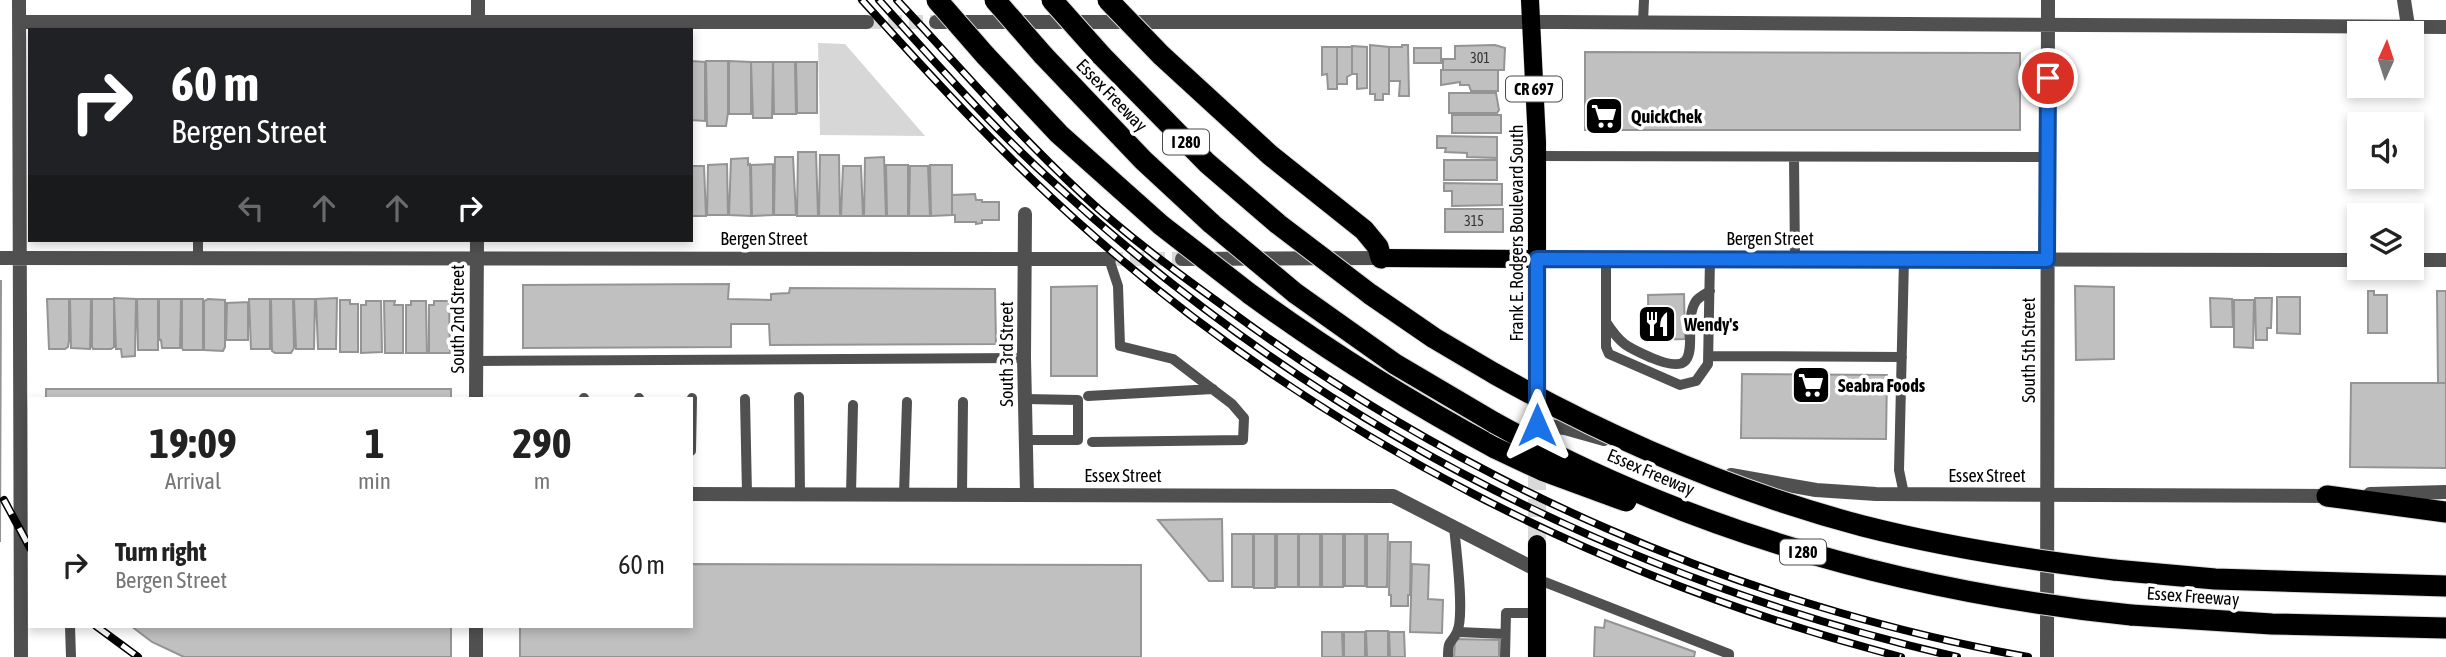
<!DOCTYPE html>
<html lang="en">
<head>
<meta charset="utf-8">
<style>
	:root { --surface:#fff; --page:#f6f6f6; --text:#222; --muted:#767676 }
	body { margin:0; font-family:"Asap Condensed",sans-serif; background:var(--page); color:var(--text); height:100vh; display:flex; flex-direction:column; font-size:26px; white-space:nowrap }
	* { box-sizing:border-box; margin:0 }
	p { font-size:23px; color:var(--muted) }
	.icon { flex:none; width:38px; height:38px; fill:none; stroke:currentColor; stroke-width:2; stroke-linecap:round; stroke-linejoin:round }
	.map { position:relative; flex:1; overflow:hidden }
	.side { position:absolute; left:28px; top:397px; width:665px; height:231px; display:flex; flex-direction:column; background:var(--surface); border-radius:0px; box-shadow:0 4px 10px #0003 }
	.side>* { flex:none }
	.banner { position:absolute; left:28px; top:28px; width:665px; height:214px; border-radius:0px; box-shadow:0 4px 10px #0003; background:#202124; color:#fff; overflow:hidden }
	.needle { width:46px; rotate:3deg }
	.controls { position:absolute; left:2347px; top:21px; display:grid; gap:14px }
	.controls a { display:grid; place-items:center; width:77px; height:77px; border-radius:0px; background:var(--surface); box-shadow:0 4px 10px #0003; font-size:35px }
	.pin { position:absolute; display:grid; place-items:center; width:60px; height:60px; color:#fff; margin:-30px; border:4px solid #fff; border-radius:50%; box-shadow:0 2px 7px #0007 }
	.me { position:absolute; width:77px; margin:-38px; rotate:0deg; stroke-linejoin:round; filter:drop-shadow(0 0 5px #0008) }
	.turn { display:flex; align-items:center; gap:24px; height:147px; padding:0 28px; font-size:32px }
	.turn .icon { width:91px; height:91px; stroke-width:2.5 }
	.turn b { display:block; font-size:49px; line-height:60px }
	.lanes { display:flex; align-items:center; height:66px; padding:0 28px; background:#0003; justify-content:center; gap:35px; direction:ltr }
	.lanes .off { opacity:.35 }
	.eta { display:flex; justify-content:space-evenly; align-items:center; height:119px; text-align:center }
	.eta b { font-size:42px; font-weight:700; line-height:49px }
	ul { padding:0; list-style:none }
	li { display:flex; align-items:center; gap:21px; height:98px; padding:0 28px }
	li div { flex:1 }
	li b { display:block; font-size:26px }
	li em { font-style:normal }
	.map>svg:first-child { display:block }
	.green { fill:#d7d7d7 }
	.building { fill:#c0c0c0; stroke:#949494; stroke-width:2 }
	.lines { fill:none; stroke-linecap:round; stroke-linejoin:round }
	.minor-tunnel { stroke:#d9d9d9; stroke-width:14; stroke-dasharray:14 7; stroke-linecap:butt }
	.primary-tunnel { stroke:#d9d9d9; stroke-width:18; stroke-dasharray:18 9; stroke-linecap:butt }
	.primary-casing { stroke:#dbdbdb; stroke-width:19 }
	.motorway-casing { stroke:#dbdbdb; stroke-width:23 }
	.service { stroke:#505050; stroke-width:10 }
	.minor { stroke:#505050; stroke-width:14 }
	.tertiary { stroke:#505050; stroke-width:14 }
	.primary { stroke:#000; stroke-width:18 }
	.motorway { stroke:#000; stroke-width:21 }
	.rail-casing { stroke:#000; stroke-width:8 }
	.rail { stroke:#fff; stroke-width:5; stroke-dasharray:16; stroke-linecap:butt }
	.motorway-bridge-casing { stroke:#dbdbdb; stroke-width:23; stroke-linecap:butt }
	.motorway-bridge { stroke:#000; stroke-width:21 }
	.route-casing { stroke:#114b97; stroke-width:18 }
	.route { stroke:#1a73e8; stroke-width:12 }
	.labels { text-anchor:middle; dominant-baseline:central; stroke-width:7; stroke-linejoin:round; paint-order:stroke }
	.number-label { font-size:14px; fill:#303030 }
	.shield { fill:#fff; stroke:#4c4c4c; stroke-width:2 }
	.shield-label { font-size:16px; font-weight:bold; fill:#000 }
	.street-label { font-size:18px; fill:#000; stroke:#fff }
	.poi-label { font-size:18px; font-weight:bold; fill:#000; stroke:#fff; text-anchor:start }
</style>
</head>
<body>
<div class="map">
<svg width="2446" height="657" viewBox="0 0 2446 657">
	<rect width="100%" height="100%" fill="#fff"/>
	<!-- green -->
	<path class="green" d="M818,43l27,1 80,92 -105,-1z"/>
	<!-- building -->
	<path class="building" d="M1370,45l19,2v47h-6v6h-8v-6h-5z
		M1402,45h6l1,51h-10l1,-15h-11v-34h13z
		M1495,45l10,3 -1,22h-61v-11h12v-13z
		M1352,46l15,1v41l-10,1v-15h-5z
		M1322,47h15v42h-9l-1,-15 -5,1z
		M1337,47h15v27l-5,3v7h-10z
		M1414,48h27v15h-27z
		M1585,52l435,1v77h-435z
		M691,61l14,1v59l-14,-1z
		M706,61h22v52l-2,13h-19z
		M729,61l22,1v52h-22z
		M751,62h22l-1,56h-19z
		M773,62h22l1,52h-22z
		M796,62h21v51h-20z
		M1441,70h57v21h-27l-2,-6h-9v-3l-19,3z
		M1449,93h47l3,17 -2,3h-48z
		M1452,115h49v18h-49z
		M1437,136l60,1v21l-30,-1v-4l-22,-1 1,-4h-9z
		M798,152h18l2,64h-21z
		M820,155h19l1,61h-21z
		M775,157h18l3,58h-22z
		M884,157l2,59h-22l1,-58z
		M748,158v7l2,-1 1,52 -22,-1 2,-56z
		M1444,160h53v20h-53z
		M727,164l1,51h-21l1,-50z
		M773,164v51l-21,1 -1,-51z
		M886,165h22v51h-21z
		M930,165h22v50l-21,1z
		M691,166h13l2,50h-15z
		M843,166h18l2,50h-22z
		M910,166h18l2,50h-21z
		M1444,183l58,1v21l-50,1v-15h-8z
		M975,194l1,6h6v2h17v18h-17v3l-6,1v-2h-21v-7h-3v-20z
		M1445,209h58v23h-58z
		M0,281h1l-1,261z
		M729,284l-1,15 43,1v-6l18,-1 1,-5 205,1 1,55 -226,1 -1,-21h-38v23l-208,1v-63z
		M1097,286v90h-46v-89z
		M2075,286l39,1v72l-38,1z
		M2368,291h6v4h13v38h-19z
		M2437,291h9v92h-8z
		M1684,294l1,45 -36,1 -1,-45z
		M2277,297h23v37l-23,-1z
		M114,298l22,1 -1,57 -13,1 -1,-8h-5z
		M337,298l-1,51h-18l-2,-50z
		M2210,298l22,1 1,28h-22z
		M2255,298h17l-1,30h-4v12h-11z
		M47,299h22v41l-1,7 -3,2h-16z
		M70,299h21l-1,50 -19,-1z
		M92,299h22v48l-3,2h-18l-1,-2z
		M137,299h21v51h-20z
		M159,299h22l-1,49h-18l-1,-8 -2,-1z
		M182,299h21v51h-20l-1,-2z
		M208,299l17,1v47l-2,4 -19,-1v-49z
		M249,299h21v50h-19z
		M271,299h22l1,49 -3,5h-16l-3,-2z
		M294,299h21l-1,50h-18z
		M340,300h10v4h8v48h-18z
		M2234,300h20l-1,48 -19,-1z
		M366,301h15l1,51 -21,1v-48h5z
		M384,301h11l-1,4h9v48h-18z
		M411,301h15l1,52h-21v-48h5z
		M434,301h15l1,52h-21v-48h5z
		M248,302v38h-22l1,-37z
		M1742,374l145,1 -1,64 -145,-1z
		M2351,383h95v85l-96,-1z
		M46,389h405v10h-405z
		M1222,519l1,62h-14l-51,-61z
		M1232,534h21v53h-21z
		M1254,534h21v54h-21z
		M1277,534h21v53h-21z
		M1299,534h21v53h-21z
		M1322,534h21v53h-21z
		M1345,534h20v52h-20z
		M1367,534h21l-1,53h-20z
		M1390,542h21l-1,53h-2v11h-17v-11h-2z
		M691,564l450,1v92h-621v-31h171z
		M1412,564l17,1 -1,34 15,1 -1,33 -32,-1z
		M1605,620l90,32 -1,5h-100l1,-30 9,1z
		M131,626h320v31h-267l-32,-15z
		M1366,631h22v26h-21z
		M1322,632h20l1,25h-21z
		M1344,632h21v25h-21z
		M1389,632h15l1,25h-15z
		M1455,639l44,1v17h-45z"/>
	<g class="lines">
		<!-- minor-tunnel -->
		<path class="minor-tunnel" d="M867,22h69
			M1109,259h73"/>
		<!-- primary-tunnel -->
		<path class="primary-tunnel" d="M1537,544v-87"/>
		<!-- primary casing -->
		<g class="primary-casing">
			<path id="primary" d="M1530,0l7,142v283
				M1381,258l156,1
				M1537,657v-113"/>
		</g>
		<!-- motorway casing -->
		<g class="motorway-casing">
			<path id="motorway" d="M985,55l74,79 102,91
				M1043,55l100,105 69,64
				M1101,55l106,108 71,61
				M1161,55l109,100 94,75 14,17 3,11
				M1295,293l100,71 100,59
				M1250,294c78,57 160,108 245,154
				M1370,294l64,44 61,36
				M2327,496l119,16
				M2114,570l101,9 231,7
				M2131,615l141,9 174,4"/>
		</g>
		<!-- service -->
		<path class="service" d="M1643,22l1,-22
			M1537,156l511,1
			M1794,157l1,103
			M198,240v19
			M1606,259v88l3,7 71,31 16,-4 12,-17 2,-105
			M1904,259l-5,211 5,24
			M1606,322c15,23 21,25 46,36 59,25 27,-31 44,-57 3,-4 9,-7 14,-10
			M1709,356l193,1
			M477,361l547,-3
			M1088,396l125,-7
			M799,397l1,97
			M584,398v1
			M639,398v1
			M745,399l2,95
			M1025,399l53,1v40h-52
			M1092,442l151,-2 1,-22 -12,-14 -59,-45 -53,-13 -2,-60 -9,-27
			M691,451l1,-53
			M851,494l2,-89
			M904,494l3,-92
			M962,494l1,-92
			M1537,579l192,75v3
			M70,626l1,31
			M1458,632l47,2
			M1448,657c0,-19 3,-12 9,-25 8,-16 -1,-84 -3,-105
			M1505,657l1,-44h31"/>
		<!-- minor -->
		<path class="minor" d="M19,0l2,657
			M478,0v30
			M2404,0l4,26
			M19,22h848
			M936,22h625l885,5
			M1025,214l-1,144 3,136
			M0,258l1109,1
			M1182,259l199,-1
			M1537,259l822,1
			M2412,260h34
			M476,399l1,-159
			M691,494l702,2 144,74
			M2370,494l76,-2
			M476,626v31
			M2047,657l1,-657"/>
		<!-- tertiary -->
		<path class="tertiary" d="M1537,425l28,3 39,11
			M1731,475l85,15 60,4 451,2"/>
		<!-- primary -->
		<use href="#primary" class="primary"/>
		<!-- motorway -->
		<use href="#motorway" class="motorway"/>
		<!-- rail casing -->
		<g class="rail-casing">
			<path id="rail" d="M862,0c74,82 149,164 233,237 230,202 510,343 806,420
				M879,0c56,62 112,126 174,182 258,238 562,396 904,475
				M897,0c61,65 119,133 185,194 45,42 97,80 147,116 237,175 509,294 799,347
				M4,500l26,48
				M96,626l42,31"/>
		</g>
		<!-- rail -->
		<use href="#rail" class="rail"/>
		<!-- motorway-bridge casing -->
		<g class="motorway-bridge-casing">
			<path id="motorway-bridge" d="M937,0l48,55
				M995,0l48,55
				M1052,0l49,55
				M1108,0l53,55
				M1212,224l83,69
				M1278,224l92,70
				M1161,225l89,69
				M1495,374c116,65 239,118 368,152 82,21 166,34 251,44
				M1495,423c197,109 413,169 636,192
				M1495,448l49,23 82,30"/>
		</g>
		<!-- motorway-bridge -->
		<use href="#motorway-bridge" class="motorway-bridge"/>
	</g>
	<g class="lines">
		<!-- route casing -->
		<g class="route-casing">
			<path id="route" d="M1537,425v-166l510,1 1,-182"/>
		</g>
		<!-- route -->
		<use href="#route" class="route"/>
	</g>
	<!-- icons -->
	<defs>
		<g id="supermarket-square" transform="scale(2.0125)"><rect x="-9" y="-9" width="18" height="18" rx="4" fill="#000" stroke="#fff"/><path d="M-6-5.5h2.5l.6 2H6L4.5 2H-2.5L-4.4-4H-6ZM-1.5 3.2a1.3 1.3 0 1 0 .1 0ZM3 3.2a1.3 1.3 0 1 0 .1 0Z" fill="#fff"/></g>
		<g id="restaurant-square" transform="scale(2.0125)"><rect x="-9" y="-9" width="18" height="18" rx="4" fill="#000" stroke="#fff"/><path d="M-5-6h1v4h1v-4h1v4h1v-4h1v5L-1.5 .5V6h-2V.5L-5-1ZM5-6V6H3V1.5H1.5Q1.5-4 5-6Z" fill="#fff"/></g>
	</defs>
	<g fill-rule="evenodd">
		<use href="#supermarket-square" x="1604" y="116"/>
		<use href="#restaurant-square" x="1657" y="324"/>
		<use href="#supermarket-square" x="1811" y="385"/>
	</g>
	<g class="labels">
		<!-- number labels -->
		<g class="number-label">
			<text x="1480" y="58">301</text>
			<text x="1474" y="221">315</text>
		</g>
		<!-- shield labels -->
		<g class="shield">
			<rect x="1506" y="76.5" width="56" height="25" rx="5"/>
			<rect x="1163" y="129.5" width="46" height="25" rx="5"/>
			<rect x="1780" y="539.5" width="46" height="25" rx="5"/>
		</g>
		<g class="shield-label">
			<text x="1534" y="89">CR 697</text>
			<text x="1186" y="142">I 280</text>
			<text x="1803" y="552">I 280</text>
		</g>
		<!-- street labels -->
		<g class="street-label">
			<text transform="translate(1112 95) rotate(46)">Essex Freeway</text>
			<text transform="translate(1516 233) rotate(-90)">Frank E. Rodgers Boulevard South</text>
			<text x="764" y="238">Bergen Street</text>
			<text x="1770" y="238">Bergen Street</text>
			<text transform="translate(457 319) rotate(-90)">South 2nd Street</text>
			<text transform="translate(2028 350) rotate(-90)">South 5th Street</text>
			<text transform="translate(1006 354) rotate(-90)">South 3rd Street</text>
			<text transform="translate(1651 472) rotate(23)">Essex Freeway</text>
			<text x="1123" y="475">Essex Street</text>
			<text x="1987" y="475">Essex Street</text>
			<text transform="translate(2193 596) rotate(4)">Essex Freeway</text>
		</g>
		<!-- poi labels -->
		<g class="poi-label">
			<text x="1631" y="116">QuickChek</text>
			<text x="1684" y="324">Wendy's</text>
			<text x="1838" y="385">Seabra Foods</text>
		</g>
	</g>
</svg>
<div class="controls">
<a><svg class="needle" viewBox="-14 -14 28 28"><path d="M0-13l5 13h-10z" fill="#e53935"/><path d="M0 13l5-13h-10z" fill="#767676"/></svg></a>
<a><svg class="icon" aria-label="sound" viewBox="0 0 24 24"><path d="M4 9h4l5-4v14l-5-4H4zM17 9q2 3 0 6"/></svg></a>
<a><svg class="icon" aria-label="layers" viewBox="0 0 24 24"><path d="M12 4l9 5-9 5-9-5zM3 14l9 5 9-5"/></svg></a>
</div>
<div class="pin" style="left:2048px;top:78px;background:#d93025"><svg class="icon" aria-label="arrive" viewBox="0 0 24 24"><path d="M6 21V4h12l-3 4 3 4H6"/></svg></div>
<svg class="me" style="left:1537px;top:425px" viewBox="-20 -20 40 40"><path d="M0-17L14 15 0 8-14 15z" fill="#1a73e8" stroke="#fff" stroke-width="4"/></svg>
<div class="banner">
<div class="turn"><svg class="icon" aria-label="right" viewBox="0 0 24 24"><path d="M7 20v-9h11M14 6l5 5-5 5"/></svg><div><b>60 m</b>Bergen Street</div></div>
<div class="lanes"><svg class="icon off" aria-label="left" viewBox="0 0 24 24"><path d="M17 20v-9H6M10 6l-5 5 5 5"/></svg><svg class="icon off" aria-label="ahead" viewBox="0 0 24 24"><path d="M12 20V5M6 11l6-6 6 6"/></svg><svg class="icon off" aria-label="ahead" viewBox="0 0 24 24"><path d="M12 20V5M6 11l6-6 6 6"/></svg><svg class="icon" aria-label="right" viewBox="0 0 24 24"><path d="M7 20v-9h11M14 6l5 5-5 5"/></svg></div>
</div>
<section class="side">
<div class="eta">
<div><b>19:09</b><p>Arrival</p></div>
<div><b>1</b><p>min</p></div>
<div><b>290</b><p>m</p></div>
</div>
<ul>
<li><svg class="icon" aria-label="right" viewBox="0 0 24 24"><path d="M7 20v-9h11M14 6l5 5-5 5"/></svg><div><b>Turn right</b><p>Bergen Street</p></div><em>60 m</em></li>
</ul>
</section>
</div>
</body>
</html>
